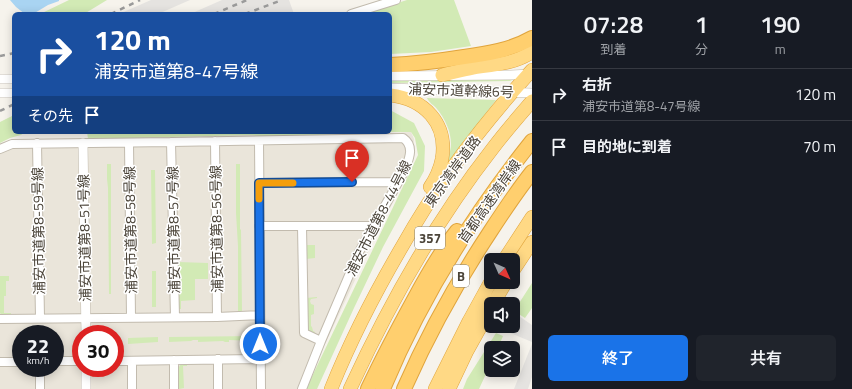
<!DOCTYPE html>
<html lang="ja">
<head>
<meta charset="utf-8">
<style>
	:root { --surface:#171b24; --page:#20242c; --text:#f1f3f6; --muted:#9ea1a6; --line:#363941; --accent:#1a73e8 }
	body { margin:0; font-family:"Titillium Web","Noto Sans JP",sans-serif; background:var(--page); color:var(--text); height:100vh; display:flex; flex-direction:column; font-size:15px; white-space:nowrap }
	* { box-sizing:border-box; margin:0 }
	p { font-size:13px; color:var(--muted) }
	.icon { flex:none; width:22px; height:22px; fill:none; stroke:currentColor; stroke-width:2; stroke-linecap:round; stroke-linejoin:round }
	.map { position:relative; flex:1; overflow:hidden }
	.drawer { display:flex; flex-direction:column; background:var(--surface); width:320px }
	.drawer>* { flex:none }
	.guide { position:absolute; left:12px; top:12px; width:380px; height:122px; border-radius:6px; box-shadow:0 2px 10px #0003; background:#1a4fa0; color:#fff; overflow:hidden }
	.needle { width:26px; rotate:135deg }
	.controls { position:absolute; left:484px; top:253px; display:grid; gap:8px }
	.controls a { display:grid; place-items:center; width:36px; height:36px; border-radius:6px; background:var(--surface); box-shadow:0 2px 10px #0003; font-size:20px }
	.speed { position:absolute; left:12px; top:325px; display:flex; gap:8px; font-size:20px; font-weight:700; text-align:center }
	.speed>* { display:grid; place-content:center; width:52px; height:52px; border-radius:50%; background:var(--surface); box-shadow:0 2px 10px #0003; line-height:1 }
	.speed small { font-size:10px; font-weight:400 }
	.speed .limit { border:6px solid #d22; background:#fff; color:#111 }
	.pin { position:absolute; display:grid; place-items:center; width:34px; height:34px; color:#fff; margin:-41px -17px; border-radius:50% 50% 50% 0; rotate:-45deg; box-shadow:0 0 4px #0007 }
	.pin .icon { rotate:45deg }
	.me { position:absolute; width:44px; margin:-22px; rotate:0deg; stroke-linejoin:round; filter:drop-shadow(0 0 3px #0008) }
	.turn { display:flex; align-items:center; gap:14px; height:84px; padding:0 16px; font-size:18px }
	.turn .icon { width:52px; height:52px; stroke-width:2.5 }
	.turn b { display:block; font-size:28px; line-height:34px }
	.then { display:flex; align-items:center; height:38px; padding:0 16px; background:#0003; gap:8px; font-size:15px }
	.eta { display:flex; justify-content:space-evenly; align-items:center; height:68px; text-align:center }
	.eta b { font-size:24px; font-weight:600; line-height:28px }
	.primary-button { display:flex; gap:8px; margin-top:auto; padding:8px 16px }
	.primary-button a { flex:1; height:46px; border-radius:6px; background:var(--accent); color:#fff; font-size:16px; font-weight:600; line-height:46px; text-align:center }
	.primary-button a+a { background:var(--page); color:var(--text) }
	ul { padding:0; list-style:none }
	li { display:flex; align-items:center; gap:12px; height:52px; padding:0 16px; border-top:1px solid var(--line) }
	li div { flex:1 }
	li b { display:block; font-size:15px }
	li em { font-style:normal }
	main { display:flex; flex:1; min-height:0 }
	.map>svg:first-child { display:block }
	.residential { fill:#eae5da; fill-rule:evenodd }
	.green { fill:#d2eab5 }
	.parking { fill:#e5e3e0 }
	.water { fill:#a9d4f2 }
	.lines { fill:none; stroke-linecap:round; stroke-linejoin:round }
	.minor-casing { stroke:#c2bbae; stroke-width:10 }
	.tertiary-casing { stroke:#c2bbae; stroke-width:10 }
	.trunk-casing { stroke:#e0a43c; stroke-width:14 }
	.motorway-casing { stroke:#e0a43c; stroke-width:16 }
	.minor { stroke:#fff; stroke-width:8 }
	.tertiary { stroke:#fff; stroke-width:9 }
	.trunk { stroke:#ffd985; stroke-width:13 }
	.motorway { stroke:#ffcf6e; stroke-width:14 }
	.rail { stroke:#9a9a9a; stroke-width:2.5; stroke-dasharray:5 5; stroke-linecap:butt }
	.route-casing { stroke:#114b97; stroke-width:10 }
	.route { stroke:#1a73e8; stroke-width:7 }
	.slow { stroke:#f59e0b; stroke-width:7 }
	.labels { text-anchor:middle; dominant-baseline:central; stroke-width:3; stroke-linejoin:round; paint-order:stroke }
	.shield { fill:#fff; stroke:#817c74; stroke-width:1 }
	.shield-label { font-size:13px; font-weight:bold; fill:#4b4439 }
	.street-label { font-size:14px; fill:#4b4439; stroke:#fff }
</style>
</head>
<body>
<main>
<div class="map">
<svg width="532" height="389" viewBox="0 0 532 389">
	<rect width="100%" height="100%" fill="#f6f3ec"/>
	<!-- residential -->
	<path class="residential" d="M411,132l3,7 -2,20 -2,11 -32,61 -74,158h-304v-244l12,-6h76l162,-4 20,2zM21,334h34v34h-34zM81,334h34v34h-34z"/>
	<!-- green -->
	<path class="green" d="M69,0h38l-23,14h-44z
		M407,0h47l17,46 -40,6 -41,2v-40h-27z
		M512,79v1l-2,1 -120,2v-2z
		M427,98l69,2 -50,66c1,-7 5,-15 5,-22 0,-13 -6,-25 -14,-35 -3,-4 -8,-6 -10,-11z
		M390,110l24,13 11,23 -1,25 -41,76 -29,61 -37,81h-11l112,-234 -3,-17 -4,-6h-21z
		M14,115v17h11l-4,3 -11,3 -10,5v-21z
		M87,132h303l-120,5 -20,-2 -162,4z
		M107,164h4v130h-2l-1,-106 -1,-9z
		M236,164h4v65l1,1 1,81h-4v-65l-2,-33z
		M151,170h4l1,73 -4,1z
		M306,245h9v13l-9,1z
		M178,262l30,1v16h-13v21l-14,1v8h-3z
		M152,271h4v36h-4z
		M0,276h9v5h-3v15h-2v17h7v2l-8,1 -3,-3z
		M532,283v25l-7,10 -11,-7z
		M317,297v1l-6,1 -1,2 1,3 3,1v9l-3,1v11l1,1 1,4 2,1 -1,3 -5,-3 -2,-3 -1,-31z
		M496,333l7,3 -5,12h-7v15l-12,26h-16l4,-10z
		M256,336v5l-27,-1v2h-4l-2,-1 -25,1v-2h-5l-2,1 -22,1v-5z
		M158,337v5l-30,2v-6z
		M181,364h6v2h-4l1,22 -5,1v-22z"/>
	<!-- parking -->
	<path class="parking" d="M151,0h39l-32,14h-39z
		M222,0h67l5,14h-13l-1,-1 -3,1h-87z
		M513,312l19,13v17l-31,-13 2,-3h10z
		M532,344v33l-4,12h-14z"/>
	<!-- water -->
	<path class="water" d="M10,0h49v1l-11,4 -15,9h-8l-9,-7z"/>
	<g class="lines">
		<!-- minor casing -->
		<g class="minor-casing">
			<path id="minor" d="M351,14l45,-14
				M215,141l2,176
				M259,141l2,248
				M171,142l4,175
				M37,143l3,175
				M129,143l2,174
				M0,149l12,-5 159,-2 232,-4c12,8 6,21 2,32l-46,82 -38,89 -19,48
				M259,183l139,-1
				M259,226h114
				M302,227l2,106 17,8
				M0,319l217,-2 43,-2
				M218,359v30
				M174,360v29
				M55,361h26
				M115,361l145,-2
				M132,361v28
				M0,362h21
				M40,368v21"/>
		</g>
		<!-- tertiary casing -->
		<g class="tertiary-casing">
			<path id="tertiary" d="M390,76l121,-1 20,-1
				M0,79h14
				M390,88l142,5
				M0,93h14
				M83,143l3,191
				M86,368v21"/>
		</g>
		<!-- trunk casing -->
		<g class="trunk-casing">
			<path id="trunk" d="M442,75c10,-2 20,-5 31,-7 20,-3 41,-4 59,-16
				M390,95c34,4 58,28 52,64 -2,10 -6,19 -12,28
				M504,260l28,-43
				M513,271l19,-29
				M493,304l13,-22
				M331,389c20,-50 45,-98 72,-144 14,-25 30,-50 47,-74 25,-35 53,-69 82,-101
				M350,389c39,-85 85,-167 143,-241 12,-16 26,-32 39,-47
				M435,389l34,-68 22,-40
				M449,389l18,-38 24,-43"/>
		</g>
		<!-- motorway casing -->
		<g class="motorway-casing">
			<path id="motorway" d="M390,65c25,-1 49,-4 74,-8 23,-3 47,-7 68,-19
				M368,389c15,-32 31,-62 48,-93 12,-22 25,-45 41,-65
				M383,389c37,-89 89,-173 149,-248
				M404,389c24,-55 53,-107 86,-157 13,-20 27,-41 42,-60"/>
		</g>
		<!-- minor -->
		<use href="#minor" class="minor"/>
		<!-- tertiary -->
		<use href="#tertiary" class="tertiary"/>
		<!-- trunk -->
		<use href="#trunk" class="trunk"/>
		<!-- motorway -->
		<use href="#motorway" class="motorway"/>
		<!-- rail -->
		<path class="rail" d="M111,14l29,-14
			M214,14l33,-14
			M245,14l37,-14
			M0,56l14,-3
			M0,111l14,-7"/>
	</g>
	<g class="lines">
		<!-- route casing -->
		<g class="route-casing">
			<path id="route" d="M260,344l-1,-161 93,-1"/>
		</g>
		<!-- route -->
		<use href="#route" class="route"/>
		<!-- slow -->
		<path class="slow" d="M259,199v-16h34"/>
	</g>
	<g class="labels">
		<!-- shield labels -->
		<g class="shield">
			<rect x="415" y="227" width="30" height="22" rx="3"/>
			<rect x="453" y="265" width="16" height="22" rx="3"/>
		</g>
		<g class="shield-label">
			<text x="430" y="238">357</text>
			<text x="461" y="276">B</text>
		</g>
		<!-- street labels -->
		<g class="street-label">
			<text transform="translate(461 90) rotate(2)">浦安市道幹線6号</text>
			<text transform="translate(452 171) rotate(-54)">東京湾岸道路</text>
			<text transform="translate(489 201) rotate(-55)">首都高速湾岸線</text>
			<text transform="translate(378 218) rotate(-63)">浦安市道第8-44号線</text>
			<text transform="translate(216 229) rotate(-91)">浦安市道第8-56号線</text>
			<text transform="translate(130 230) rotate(-91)">浦安市道第8-58号線</text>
			<text transform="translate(173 230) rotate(-91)">浦安市道第8-57号線</text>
			<text transform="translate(38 231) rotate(-91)">浦安市道第8-59号線</text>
			<text transform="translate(84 238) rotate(-91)">浦安市道第8-51号線</text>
		</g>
	</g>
</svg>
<div class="controls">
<a><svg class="needle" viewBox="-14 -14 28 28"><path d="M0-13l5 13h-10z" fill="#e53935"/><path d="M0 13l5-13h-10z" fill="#9ea1a6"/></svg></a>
<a><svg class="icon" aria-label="sound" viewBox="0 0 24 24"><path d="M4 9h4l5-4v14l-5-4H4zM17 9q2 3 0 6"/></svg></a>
<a><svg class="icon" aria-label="layers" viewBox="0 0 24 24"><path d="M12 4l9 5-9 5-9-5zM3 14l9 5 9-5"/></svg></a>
</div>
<div class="speed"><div>22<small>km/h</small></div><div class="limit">30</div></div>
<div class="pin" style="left:352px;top:182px;background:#d93025"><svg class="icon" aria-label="arrive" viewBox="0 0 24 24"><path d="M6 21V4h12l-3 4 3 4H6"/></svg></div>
<svg class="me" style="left:260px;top:344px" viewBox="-20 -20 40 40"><circle r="17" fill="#1a73e8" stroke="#fff" stroke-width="3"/><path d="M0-11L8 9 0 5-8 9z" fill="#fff"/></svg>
<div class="guide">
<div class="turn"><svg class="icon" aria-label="right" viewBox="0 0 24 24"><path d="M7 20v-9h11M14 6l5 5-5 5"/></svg><div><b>120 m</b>浦安市道第8-47号線</div></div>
<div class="then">その先<svg class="icon" aria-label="arrive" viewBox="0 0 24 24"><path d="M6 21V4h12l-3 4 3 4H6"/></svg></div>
</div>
</div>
<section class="drawer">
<div class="eta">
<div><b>07:28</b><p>到着</p></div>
<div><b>1</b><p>分</p></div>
<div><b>190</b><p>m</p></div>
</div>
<ul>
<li><svg class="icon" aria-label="right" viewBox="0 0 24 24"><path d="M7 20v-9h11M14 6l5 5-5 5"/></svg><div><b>右折</b><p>浦安市道第8-47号線</p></div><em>120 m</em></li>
<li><svg class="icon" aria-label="arrive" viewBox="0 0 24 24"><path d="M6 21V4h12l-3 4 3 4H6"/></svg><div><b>目的地に到着</b></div><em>70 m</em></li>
</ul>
<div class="primary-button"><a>終了</a><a>共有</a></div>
</section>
</main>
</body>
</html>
